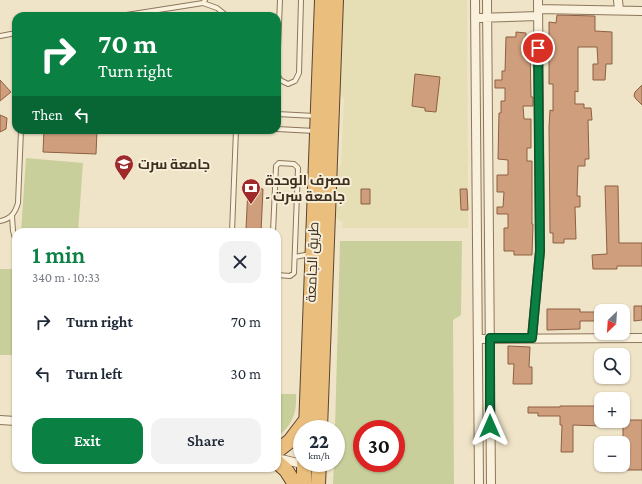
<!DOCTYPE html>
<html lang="en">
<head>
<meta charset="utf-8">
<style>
	:root { --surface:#fff; --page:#f2f2f3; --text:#1f2937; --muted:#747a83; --accent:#0b8043 }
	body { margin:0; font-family:"Crimson Pro",Cairo,serif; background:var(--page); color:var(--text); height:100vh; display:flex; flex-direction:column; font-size:15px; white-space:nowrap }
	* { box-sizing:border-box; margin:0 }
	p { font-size:13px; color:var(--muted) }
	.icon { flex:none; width:22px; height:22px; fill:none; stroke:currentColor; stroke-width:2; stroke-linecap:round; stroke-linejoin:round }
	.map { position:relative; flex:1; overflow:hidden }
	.sheet { position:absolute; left:12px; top:228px; width:269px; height:244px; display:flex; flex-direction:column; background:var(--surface); border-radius:12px; box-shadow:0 1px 3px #0004 }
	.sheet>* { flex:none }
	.hud { position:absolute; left:12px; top:12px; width:269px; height:122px; border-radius:12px; box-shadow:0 1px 3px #0004; background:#0b8043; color:#fff; overflow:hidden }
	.needle { width:26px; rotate:205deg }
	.tools { position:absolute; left:594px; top:304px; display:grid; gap:8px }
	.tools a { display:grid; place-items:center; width:36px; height:36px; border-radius:8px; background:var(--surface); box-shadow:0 1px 3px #0004; font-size:20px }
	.speed { position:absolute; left:293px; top:420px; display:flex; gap:8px; font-size:20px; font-weight:700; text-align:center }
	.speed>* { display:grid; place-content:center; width:52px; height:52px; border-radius:50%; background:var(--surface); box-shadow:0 1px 3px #0004; line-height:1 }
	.speed small { font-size:10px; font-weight:400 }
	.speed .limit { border:6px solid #d22; background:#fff; color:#111 }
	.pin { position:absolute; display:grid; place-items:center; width:34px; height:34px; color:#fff; margin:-17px; border:2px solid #fff; border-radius:50%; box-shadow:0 1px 4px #0007 }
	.me { position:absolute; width:44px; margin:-22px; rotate:0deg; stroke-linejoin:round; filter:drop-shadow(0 0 3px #0008) }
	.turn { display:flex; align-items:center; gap:14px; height:84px; padding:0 20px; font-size:18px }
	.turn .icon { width:52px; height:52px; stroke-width:2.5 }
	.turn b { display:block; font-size:28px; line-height:34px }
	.then { display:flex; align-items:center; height:38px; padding:0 20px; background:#0003; gap:8px; font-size:15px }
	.round { display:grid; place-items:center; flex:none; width:42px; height:42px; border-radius:12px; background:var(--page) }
	.overview { display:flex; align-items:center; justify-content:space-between; height:68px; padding:0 20px }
	h1 { font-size:24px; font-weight:600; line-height:30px; color:var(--accent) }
	.action { display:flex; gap:8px; margin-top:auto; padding:8px 20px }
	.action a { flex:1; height:46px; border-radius:12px; background:var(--accent); color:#fff; font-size:16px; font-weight:600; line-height:46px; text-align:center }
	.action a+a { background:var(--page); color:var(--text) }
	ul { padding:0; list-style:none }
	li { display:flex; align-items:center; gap:12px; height:52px; padding:0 20px }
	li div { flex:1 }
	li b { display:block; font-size:15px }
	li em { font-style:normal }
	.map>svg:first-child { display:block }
	.farmland { fill:#e6deb5 }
	.green { fill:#c9cf9b; fill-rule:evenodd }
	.building { fill:#cf9f7d; stroke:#8d5f41 }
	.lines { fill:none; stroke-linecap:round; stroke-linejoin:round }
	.service-casing { stroke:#8d765c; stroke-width:6 }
	.minor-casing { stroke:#8d765c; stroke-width:10 }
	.trunk-casing { stroke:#5b4430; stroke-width:16 }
	.service { stroke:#faf1dc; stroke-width:4 }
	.minor { stroke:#faf1dc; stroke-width:8 }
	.trunk { stroke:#eabe7c; stroke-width:14 }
	.route-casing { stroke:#07532c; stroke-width:10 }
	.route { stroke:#0b8043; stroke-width:7 }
	.labels { text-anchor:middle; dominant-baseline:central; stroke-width:4; stroke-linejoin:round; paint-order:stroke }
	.poi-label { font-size:14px; font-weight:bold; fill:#3d2e20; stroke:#f7eed8; text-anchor:start }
	.street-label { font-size:14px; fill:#3d2e20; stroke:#f7eed8 }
</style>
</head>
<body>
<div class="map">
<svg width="642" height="484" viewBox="0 0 642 484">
	<rect width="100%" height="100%" fill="#f0e4c8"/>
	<!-- farmland -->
	<path class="farmland" d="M343,0h124l1,228h-126l1,-6 -7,-4 1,-48 4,-6 3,-65 -4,-6z"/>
	<!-- green -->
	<path class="green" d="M26,158l57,5 -5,69h-57z
		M340,241h122l-1,74 -8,5 1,164h-121l1,-21h2l-1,-34zM362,429h34v34h-34z
		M0,269h16v86h-16z
		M277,394h19c1,21 -4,30 -19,44z"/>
	<!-- building -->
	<path class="building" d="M557,15l38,1v15l17,1v32h-6l-1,16h-12v-16h5l-1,-17h-19v45l-3,-1v13h9v4h7l1,12h-4l1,39h-4v7h-7l-1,30h3v11h-5l1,32h-12v4h-11v-10h-3l-1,-106 1,-17 3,1v-27h-4v-62l7,1z
		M516,32l10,1v16h4l1,48h2v9h-10l1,13h7v29h-4v13h5v63h1l-1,31h-18v-4h-10v-23h4v-14h-11v-7h6l1,-15h-7v-17h11v-15l-10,-1 1,-46h2v-12h4v-13h-10v-8h7v-9h3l1,-34h10z
		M415,74l25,3 -4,35 -11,-1v-3l-13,-2z
		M0,80l11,12 -11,9z
		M642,85v20l-6,-6 -2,-3 1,-4z
		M0,115l7,3 -1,11 -6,3z
		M44,130l41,3v-3h12l-1,24 -53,-2z
		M605,186h13l1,57h23v23h-25v3h-24l-1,-14 15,-1z
		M248,188l15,1 -2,43h-7v-2l-8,-1z
		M361,189h9v15h-9z
		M460,189h7l1,21h-7z
		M634,306h8v14l-8,1z
		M547,309h33v3h20v9h-20v8l-33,1z
		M508,346l22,1 -1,20h3v17h-19l1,-20h-6z
		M560,406h41v20l-28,-1v27h-12l1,-27h-2v-9h-22v-3h-10v-6h32z
		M623,420h19v50h-19z"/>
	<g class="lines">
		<!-- service casing -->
		<g class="service-casing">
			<path id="service" d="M280,0l-3,73 3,7 8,4 7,-3 4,-8 2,-73
				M203,3l14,5 10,8
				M120,16l83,-13 2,-3
				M0,36l16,-3
				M277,114l38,2
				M277,129l38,2
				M12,216l1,15 3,11
				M0,221c11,-2 15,-8 18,-18l3,-73
				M232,232l4,-102
				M273,232l3,-66 3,-3 15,1 4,4 -4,105 -4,3 -13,-1
				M295,257l15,-3"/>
		</g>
		<!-- minor casing -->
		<g class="minor-casing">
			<path id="minor" d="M475,0l4,484
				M487,0l4,484
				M618,0l1,10
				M538,9l104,2
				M475,18l63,-2
				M532,338l8,-87 -2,-251
				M478,339l164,-1
				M0,420l16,1
				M277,458l29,7"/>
		</g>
		<!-- trunk casing -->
		<g class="trunk-casing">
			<path id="trunk" d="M306,429l16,-429
				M320,429l16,-429
				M277,451l13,-10 16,-21
				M277,462l9,8 9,14
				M304,484v-21
				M318,484l1,-21"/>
		</g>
		<!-- service -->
		<use href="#service" class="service"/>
		<!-- minor -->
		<use href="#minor" class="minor"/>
		<!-- trunk -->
		<use href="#trunk" class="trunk"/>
	</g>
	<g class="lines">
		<!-- route casing -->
		<g class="route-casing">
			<path id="route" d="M490,426v-88h42l8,-87 -2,-203"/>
		</g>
		<!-- route -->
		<use href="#route" class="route"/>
	</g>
	<!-- icons -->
	<defs>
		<g id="university-pin" transform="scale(1)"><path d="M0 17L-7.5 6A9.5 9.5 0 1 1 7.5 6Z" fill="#9e2a2b" stroke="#f7eed8"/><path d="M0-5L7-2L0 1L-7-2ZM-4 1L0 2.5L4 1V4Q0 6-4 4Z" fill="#fff"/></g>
		<g id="bank-pin" transform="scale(1)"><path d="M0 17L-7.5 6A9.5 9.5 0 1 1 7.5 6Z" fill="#9e2a2b" stroke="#f7eed8"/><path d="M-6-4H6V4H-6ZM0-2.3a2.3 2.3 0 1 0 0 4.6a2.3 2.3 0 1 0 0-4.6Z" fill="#fff"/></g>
	</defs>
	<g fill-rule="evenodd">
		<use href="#university-pin" x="124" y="164"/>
		<use href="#bank-pin" x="251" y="188"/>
	</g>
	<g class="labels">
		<!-- poi labels -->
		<g class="poi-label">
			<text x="138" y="164">جامعة سرت</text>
			<text x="265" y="180">مصرف الوحدة<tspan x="265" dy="16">- جامعة سرت</tspan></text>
		</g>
		<!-- street labels -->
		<g class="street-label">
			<text transform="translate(312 262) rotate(-88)">طريق الجامعة</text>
		</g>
	</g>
</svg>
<div class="tools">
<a><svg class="needle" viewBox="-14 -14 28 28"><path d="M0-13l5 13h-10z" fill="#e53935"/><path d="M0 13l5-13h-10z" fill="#747a83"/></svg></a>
<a><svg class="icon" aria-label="search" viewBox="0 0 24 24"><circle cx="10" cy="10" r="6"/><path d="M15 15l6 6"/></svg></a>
<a>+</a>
<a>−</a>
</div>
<div class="speed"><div>22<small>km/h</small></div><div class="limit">30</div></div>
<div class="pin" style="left:538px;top:48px;background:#d93025"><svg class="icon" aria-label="arrive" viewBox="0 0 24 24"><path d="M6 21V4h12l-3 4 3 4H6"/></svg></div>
<svg class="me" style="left:490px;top:426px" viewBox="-20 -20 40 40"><path d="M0-17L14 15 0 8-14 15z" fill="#0b8043" stroke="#fff" stroke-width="4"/></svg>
<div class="hud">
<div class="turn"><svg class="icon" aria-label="right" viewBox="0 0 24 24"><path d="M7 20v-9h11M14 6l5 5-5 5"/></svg><div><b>70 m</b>Turn right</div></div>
<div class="then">Then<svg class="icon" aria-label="left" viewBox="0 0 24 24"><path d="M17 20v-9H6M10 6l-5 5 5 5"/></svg></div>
</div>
<section class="sheet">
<div class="overview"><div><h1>1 min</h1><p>340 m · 10:33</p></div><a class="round"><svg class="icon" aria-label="close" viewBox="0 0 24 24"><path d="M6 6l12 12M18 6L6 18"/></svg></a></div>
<ul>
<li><svg class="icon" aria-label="right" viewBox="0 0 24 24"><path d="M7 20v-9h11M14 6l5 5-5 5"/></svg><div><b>Turn right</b></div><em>70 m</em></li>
<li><svg class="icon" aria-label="left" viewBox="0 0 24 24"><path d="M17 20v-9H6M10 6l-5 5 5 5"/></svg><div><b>Turn left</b></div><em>30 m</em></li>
</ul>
<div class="action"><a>Exit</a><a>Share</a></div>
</section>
</div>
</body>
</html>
